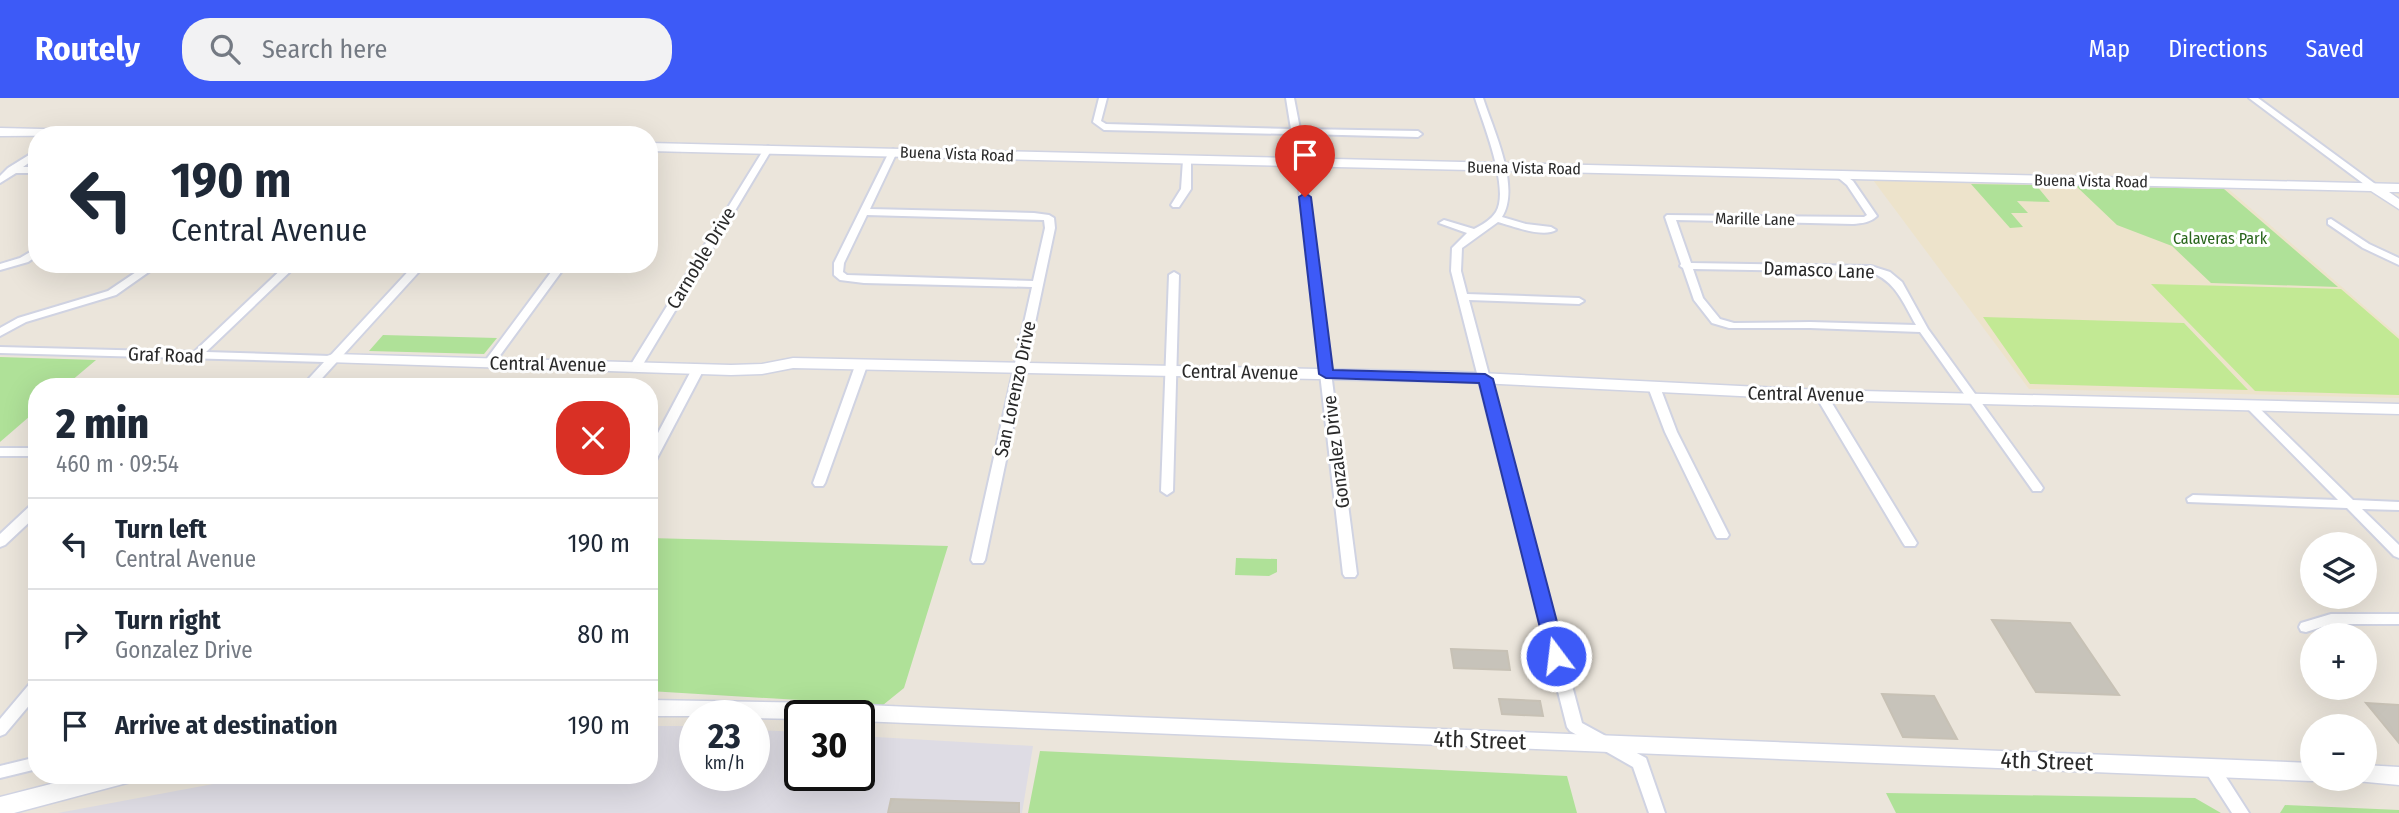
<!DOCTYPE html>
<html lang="en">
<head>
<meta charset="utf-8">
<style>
	:root { --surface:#fff; --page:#f2f2f3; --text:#1f2937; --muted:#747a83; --line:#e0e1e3; --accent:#3d5af7 }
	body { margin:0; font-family:"Fira Sans Condensed",sans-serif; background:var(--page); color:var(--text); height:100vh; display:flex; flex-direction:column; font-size:26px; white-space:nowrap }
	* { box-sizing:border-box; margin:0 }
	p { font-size:23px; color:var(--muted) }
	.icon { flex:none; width:38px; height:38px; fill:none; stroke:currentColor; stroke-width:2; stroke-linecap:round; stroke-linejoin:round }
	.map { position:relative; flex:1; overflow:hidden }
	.details { position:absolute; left:28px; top:280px; width:630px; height:406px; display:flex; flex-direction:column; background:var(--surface); border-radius:28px; box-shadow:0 7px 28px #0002 }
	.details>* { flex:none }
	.hud { position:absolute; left:28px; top:28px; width:630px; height:147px; border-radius:28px; box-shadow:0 7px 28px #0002; background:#fff; color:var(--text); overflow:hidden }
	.fabs { position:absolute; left:2300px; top:434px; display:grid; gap:14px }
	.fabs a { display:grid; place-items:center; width:77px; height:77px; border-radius:50%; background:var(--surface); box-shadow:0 7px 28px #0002; font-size:35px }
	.speed { position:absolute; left:679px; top:602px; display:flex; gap:14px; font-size:35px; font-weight:700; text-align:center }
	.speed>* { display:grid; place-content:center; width:91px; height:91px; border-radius:50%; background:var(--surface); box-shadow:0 7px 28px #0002; line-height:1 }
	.speed small { font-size:18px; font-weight:400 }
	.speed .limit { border:4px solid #111; border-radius:10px; background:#fff; color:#111 }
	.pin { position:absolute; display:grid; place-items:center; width:60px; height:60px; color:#fff; margin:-72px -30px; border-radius:50% 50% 50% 0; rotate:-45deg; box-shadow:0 0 7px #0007 }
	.pin .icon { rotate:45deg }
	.me { position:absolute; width:77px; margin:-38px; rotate:345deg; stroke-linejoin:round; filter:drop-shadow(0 0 5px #0008) }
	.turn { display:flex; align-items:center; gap:24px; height:147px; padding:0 28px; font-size:32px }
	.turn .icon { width:91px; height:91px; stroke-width:2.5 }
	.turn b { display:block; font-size:49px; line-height:60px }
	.round { display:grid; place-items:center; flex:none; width:74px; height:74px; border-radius:28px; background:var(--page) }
	.summary { display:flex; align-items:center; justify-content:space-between; height:119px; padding:0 28px }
	h1 { font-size:42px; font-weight:800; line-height:52px }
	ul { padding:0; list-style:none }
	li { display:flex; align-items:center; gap:21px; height:91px; padding:0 28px; border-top:2px solid var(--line) }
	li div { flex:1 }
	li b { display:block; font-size:26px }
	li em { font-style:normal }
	header { display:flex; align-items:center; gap:42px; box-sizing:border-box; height:98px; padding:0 35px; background:var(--accent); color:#fff }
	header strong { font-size:33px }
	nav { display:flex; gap:38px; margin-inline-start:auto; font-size:24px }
	.search { width:490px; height:63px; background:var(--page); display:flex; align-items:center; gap:18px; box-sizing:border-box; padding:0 24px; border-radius:28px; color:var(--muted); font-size:26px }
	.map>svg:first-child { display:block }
	.industrial { fill:#dedce4 }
	.education { fill:#ede3cb }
	.green { fill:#afe198 }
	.pitch { fill:#c2e994 }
	.building { fill:#c7c3ba; stroke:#c7c1b5; stroke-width:2 }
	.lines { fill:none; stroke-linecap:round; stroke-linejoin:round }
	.street-casing { stroke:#d0d3e2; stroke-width:4 }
	.secondary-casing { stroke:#d0d3e2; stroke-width:3 }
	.street { fill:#fff; fill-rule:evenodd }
	.secondary { fill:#fff; fill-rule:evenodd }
	.route { fill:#3d5af7; stroke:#283aa1; stroke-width:2 }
	.labels { text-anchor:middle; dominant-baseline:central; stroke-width:6; stroke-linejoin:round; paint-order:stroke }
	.far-street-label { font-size:16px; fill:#292929; stroke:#fff }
	.far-park-label { font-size:16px; fill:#28651b; stroke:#fff }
	.street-label { font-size:19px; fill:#292929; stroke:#fff }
	.near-street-label { font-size:23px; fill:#292929; stroke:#fff }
</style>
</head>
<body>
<header>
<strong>Routely</strong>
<div class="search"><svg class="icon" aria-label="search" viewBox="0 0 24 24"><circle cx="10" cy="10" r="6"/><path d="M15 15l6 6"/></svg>Search here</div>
<nav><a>Map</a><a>Directions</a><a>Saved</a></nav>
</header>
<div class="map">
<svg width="2399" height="715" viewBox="0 0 2399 715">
	<rect width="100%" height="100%" fill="#ebe5db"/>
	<!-- industrial -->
	<path class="industrial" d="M649,628h46v49h59v-45l46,2v43h59v-39l174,10 -11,67h-964l203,-38h388z"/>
	<!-- education -->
	<path class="education" d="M1873,82l353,7 173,149v62l-370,-9z"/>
	<!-- green -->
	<path class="green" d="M1971,86l65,1 14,17 -33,-1 11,12h-17l12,14 -13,1z
		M2076,88l148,3 114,98 -127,-4 -39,-37 -55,-21z
		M383,237l114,3 -13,16 -115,-3z
		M0,259l96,3 -32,27h-27v23l-37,32z
		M649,440l299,8 -44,142 -21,17 -234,-14z
		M1236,460l41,1v13l-8,4 -34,-1z
		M1040,653l527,25 10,37h-549z
		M1886,695l309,5 26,15h-325z
		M2285,707l114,5v3h-119z"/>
	<!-- pitch -->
	<path class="pitch" d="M2151,186l190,5 58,50v56l-144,-4z
		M1983,219l201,6 64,67 -218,-6z"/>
	<!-- building -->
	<path class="building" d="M1992,522l78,3 49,72 -83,-3z
		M1451,551l56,2 3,19 -56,-2z
		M1882,596l52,2 23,43 -54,-2z
		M1499,601l41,2 3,15 -41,-2z
		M2366,605l33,2v38z
		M891,701l128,4v10h-131z"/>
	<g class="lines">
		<!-- street casing -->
		<g class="street-casing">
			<path id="street" d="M1099,0h8l-6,23 5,3 185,5 -5,-31h8l6,31 118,2 4,3 -4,3 -114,-3c6,8 5,21 0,29l53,411 -2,3h-10l-2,-3 -47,-410 -10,-9 -1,-18 3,-3 -184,-4 -11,-8zM1296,38l2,2 1,20 -5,-4 -1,-16z
				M1475,0h8c10,31 38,89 19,119l24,7 25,3 5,3c-13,8 -44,-4 -58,-8l-36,26 -1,23 6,23 112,4 5,3 -5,3 -110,-4 113,423 64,35 19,55h-16l-16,-46 -63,-36 -3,-4 -116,-456 1,-23 15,-15 -28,-10 5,-3 30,9c8,-4 17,-9 22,-17 14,-23 -13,-89 -21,-114z
				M2249,0h9l120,88v4h-6z
				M768,48l4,3 -130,217 -6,3 -4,-1 -2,-2 134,-217z
				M893,51l4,3 -27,57 164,4 15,2 5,3 1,10 -70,332 -2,3h-10l-2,-3 61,-273 -168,-4 -24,-3 -6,-5v-12l55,-111zM867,117l177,5 1,8 -12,53 -186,-6 -4,-3 1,-9z
				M37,52v7l-14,10h14v6h-21l-16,10v-7l8,-8z
				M1187,59l4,3v29l-12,18h-6l-2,-2 10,-16 2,-29z
				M1840,74l13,9 24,35c-7,7 -15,7 -24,8l-177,-4 15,43 180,3 19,6 12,10 26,47 113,156 2,3 -2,3h-8l-113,-159 -110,-4h-81l-17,-5 -18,-23 -11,-32 -3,-2 1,-2 -16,-47 2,-2 197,2 3,-2 -20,-30 -12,-10zM1693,171l177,3c26,9 33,31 46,53l-106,-3 -76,1 -14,-4 -17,-21z
				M2331,121l38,25 30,14v7l-36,-17 -35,-24v-4z
				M37,150v8l-9,6 -28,8v-6l20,-6z
				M148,166h12l-44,31 -90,27 -26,14v-8l18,-10 90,-27z
				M287,166h11l-92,88 124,4 85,-92h11l-112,123h-13l23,-25 -324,-9v-6l194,5z
				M557,166h10l-74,101h-8l-2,-2 2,-2z
				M1174,174l5,3 -6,216 -6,4 -6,-4 8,-216z
				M862,262l6,3 -43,120 -2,3h-8l-2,-3 43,-120z
				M698,268l6,3 -49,93 -6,4v-16l43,-81z
				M1654,286l6,3 17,45 52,103 -2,3h-10l-2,-3 -50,-103 -17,-45z
				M1821,294l6,3 90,148 -2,3h-10l-2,-3 -88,-148z
				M2250,303l4,2 99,97 46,2v8l-37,-1 37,36v13l-5,-2 -47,-48 -159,-6 -1,-3 6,-4 145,5 -92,-93 -2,-2z
				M0,350h37v8h-37z
				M37,405v12l-32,30 -5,2v-13l32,-30z
				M2331,516h68v10h-68l-25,8 -5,-1 -2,-4 2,-4z
				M37,581v17l-32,38 -5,2v-17l32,-38z
				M37,659v12l-37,9v-12z
				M2211,664l6,1 32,50h-17l-29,-45 2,-5z"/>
		</g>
		<!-- secondary casing -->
		<g class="secondary-casing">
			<path id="secondary" d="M0,30l124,3 6,4 -130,1z
				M649,45l1750,41v8h-10l10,7v10l-28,-18 -1722,-40z
				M333,256l398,11 31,-1 31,-6 665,14 363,18 578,14v10l-578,-14 -363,-18 -665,-14 -31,6 -31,1 -404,-13 -2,-3 2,-3z
				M649,602l172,3 311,14 1180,46v16h7l-7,2 -1453,-60v-5h-59v3l-46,-1v-2h-105z
				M2364,667l35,2v18l-43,-4 8,-2z
				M86,677h48l-3,7 -8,2 -109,29h-14v-16z"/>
		</g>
		<!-- street -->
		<use href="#street" class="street"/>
		<!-- secondary -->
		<use href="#secondary" class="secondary"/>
	</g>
	<!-- route -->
	<path class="route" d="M1305,95l6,4 22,173 152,4 8,5 73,277 -3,5h-14l-2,-5 -68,-273 -153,-5 -7,-4 -20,-177z"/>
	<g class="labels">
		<!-- far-street labels -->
		<g class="far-street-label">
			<text transform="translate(957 56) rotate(2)">Buena Vista Road</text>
			<text transform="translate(1524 70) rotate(1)">Buena Vista Road</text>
			<text transform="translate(2091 83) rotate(1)">Buena Vista Road</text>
			<text transform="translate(1755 121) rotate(1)">Marille Lane</text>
		</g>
		<!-- far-park labels -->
		<g class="far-park-label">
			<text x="2220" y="140">Calaveras Park</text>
		</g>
		<!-- street labels -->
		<g class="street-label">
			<text transform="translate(701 160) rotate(-59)">Carnoble Drive</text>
			<text transform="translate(1819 172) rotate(2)">Damasco Lane</text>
			<text transform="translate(166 257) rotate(2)">Graf Road</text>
			<text transform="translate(548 266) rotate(1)">Central Avenue</text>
			<text transform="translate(1240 274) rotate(1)">Central Avenue</text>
			<text transform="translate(1015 291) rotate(-78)">San Lorenzo Drive</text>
			<text transform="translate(1806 296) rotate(1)">Central Avenue</text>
			<text transform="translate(1336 354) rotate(-97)">Gonzalez Drive</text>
		</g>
		<!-- near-street labels -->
		<g class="near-street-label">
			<text transform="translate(1480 642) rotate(2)">4th Street</text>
			<text transform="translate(2047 663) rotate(2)">4th Street</text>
		</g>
	</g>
</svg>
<div class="fabs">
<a><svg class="icon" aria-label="layers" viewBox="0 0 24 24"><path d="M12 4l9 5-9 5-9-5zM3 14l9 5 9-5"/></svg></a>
<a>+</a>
<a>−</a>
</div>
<div class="speed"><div>23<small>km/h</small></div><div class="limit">30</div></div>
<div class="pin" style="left:1305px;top:99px;background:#d93025"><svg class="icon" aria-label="arrive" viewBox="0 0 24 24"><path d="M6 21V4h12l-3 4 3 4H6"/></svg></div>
<svg class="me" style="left:1556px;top:558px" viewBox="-20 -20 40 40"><circle r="17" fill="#3d5af7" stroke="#fff" stroke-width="3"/><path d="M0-11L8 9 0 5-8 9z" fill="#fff"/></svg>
<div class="hud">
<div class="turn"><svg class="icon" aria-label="left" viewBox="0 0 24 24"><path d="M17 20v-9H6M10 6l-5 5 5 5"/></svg><div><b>190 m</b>Central Avenue</div></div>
</div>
<section class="details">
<div class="summary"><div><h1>2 min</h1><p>460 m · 09:54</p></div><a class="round" style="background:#d93025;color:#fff"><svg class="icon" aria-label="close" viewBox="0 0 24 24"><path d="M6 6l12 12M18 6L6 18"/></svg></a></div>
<ul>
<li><svg class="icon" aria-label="left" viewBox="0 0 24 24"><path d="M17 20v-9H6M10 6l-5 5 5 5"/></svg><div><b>Turn left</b><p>Central Avenue</p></div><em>190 m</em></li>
<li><svg class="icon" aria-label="right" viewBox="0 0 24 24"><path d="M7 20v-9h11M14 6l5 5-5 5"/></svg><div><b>Turn right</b><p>Gonzalez Drive</p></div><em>80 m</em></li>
<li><svg class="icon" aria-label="arrive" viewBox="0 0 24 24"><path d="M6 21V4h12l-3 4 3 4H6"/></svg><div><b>Arrive at destination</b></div><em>190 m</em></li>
</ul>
</section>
</div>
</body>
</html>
